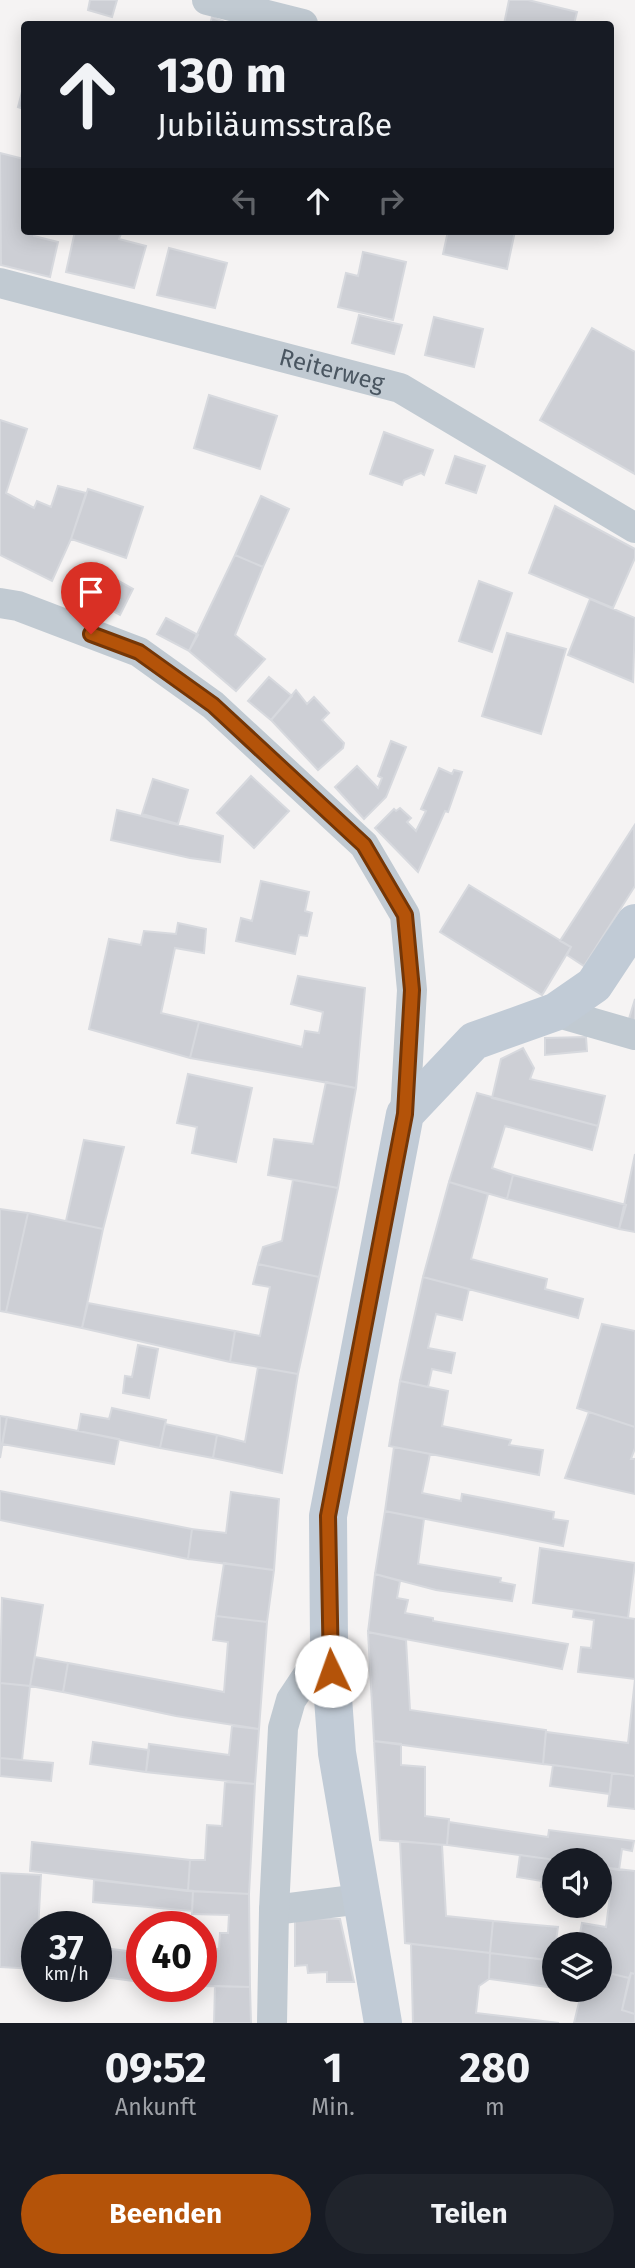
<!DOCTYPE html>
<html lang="de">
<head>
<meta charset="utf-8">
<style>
	:root { --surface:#171b24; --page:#20242c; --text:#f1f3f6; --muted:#9ea1a6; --accent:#b45309 }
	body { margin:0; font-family:"Fira Sans",sans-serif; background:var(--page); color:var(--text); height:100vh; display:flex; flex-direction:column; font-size:26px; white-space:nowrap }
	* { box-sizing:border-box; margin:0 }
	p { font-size:23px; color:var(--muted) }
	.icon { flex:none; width:38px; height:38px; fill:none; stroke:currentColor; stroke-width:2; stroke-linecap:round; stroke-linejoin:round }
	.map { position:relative; height:2023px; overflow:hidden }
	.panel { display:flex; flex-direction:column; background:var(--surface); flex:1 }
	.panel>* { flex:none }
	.hud { position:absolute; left:21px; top:21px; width:593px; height:214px; border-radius:7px; box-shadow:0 4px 18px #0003; background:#171b24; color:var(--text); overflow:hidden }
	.fabs { position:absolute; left:542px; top:1848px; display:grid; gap:14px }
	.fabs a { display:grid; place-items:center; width:70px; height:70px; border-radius:50%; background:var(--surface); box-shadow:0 4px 18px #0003; font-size:35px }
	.speed { position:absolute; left:21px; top:1911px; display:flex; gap:14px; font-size:35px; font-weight:700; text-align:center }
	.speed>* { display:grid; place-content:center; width:91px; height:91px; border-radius:50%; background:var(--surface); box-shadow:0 4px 18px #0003; line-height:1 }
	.speed small { font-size:18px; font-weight:400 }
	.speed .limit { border:10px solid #d22; background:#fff; color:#111 }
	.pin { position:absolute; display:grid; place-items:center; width:60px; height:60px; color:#fff; margin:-72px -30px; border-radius:50% 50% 50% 0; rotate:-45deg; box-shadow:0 0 7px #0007 }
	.pin .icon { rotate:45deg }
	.me { position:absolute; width:77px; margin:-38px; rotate:357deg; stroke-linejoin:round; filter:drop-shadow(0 0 5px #0008) }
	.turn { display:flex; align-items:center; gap:24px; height:147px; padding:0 21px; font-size:32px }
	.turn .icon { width:91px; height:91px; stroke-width:2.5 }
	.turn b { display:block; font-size:49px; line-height:60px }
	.lanes { display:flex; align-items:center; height:66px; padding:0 21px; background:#0003; justify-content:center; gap:35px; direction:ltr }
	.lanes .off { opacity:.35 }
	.eta { display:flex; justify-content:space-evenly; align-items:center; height:119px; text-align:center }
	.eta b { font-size:42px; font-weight:700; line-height:49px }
	.action { display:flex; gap:14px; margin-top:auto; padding:14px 21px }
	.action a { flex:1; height:80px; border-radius:42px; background:var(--accent); color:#fff; font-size:28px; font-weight:700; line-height:80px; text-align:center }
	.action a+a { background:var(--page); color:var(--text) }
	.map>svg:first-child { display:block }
	.building { fill:#cdcfd5; stroke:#d7d9de; stroke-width:2 }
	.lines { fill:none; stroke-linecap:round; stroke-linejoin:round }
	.street { stroke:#c1cad2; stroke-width:30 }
	.secondary { stroke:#c1cbd6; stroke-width:38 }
	.route-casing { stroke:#753606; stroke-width:18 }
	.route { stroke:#b45309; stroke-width:12 }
	.labels { text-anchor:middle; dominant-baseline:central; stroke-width:6; stroke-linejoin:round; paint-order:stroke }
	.street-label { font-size:24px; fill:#4a5661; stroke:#fff }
</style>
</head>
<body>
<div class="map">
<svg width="635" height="2023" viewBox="0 0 635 2023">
	<rect width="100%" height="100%" fill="#f5f3f3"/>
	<!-- building -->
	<path class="building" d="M90,0h27l-5,17 -24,-7z
		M509,0h19l49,12 -3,12h-70z
		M212,17l18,7h-20z
		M24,84v25l-6,-2z
		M0,153l24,6v72h11l-1,5 24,6 -8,35 -49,-12z
		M75,231h47l-3,8 27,7 -12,42 -68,-16z
		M448,231h67l-8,38 -64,-15z
		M169,248l58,15 -12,45 -58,-13z
		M363,252l43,10 -13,58 -55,-13 8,-34 12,3z
		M359,315l43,10 -8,29 -42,-11z
		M434,317l49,12 -9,38 -49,-12z
		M592,328l43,24v122l-95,-54z
		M209,395l68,21 -17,53 -66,-21z
		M0,420l27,9 -21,64 28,15 3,-7 14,6 7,-21 28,7 -15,46 -19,42 -52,-26z
		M384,432l49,18 -9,25 -3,-2 -17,7 -2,5 -32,-11z
		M455,456l30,10 -9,27 -30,-10z
		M88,489l55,18 -17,51 -55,-19z
		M261,496l28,13 -26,58 -28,-12z
		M555,506l80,43v9l-22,50 -84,-35z
		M235,555l28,12 -28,68 30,24 -29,32 -47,-40z
		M101,571l32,18 -13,26 -22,-12 4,-8 -11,-6z
		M479,581l33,12 -20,59 -33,-11z
		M590,599l45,19 -2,64 -65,-27z
		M166,618l32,17 -9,16 -32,-17z
		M507,633l59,16 -25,85 -59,-18z
		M269,677l23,19 -21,24 -23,-19z
		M296,690l11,14 7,-7 15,16 -7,7 22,23 -1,5 -25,22 -47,-50z
		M391,741l15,6 -20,50 -22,22 -29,-32 22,-21 21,22 4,-10 -4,-2z
		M439,768l13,6 2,-4 8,2 -14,40 -3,-1 -27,61 -43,-44 19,-19 2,2 4,-3 11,10 -4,4 9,9 10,-20 -5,-2z
		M251,776l38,35 -35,37 -37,-35z
		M153,779l35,11 -10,34 -36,-10z
		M117,810l106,26 -3,26 -30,-4 -79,-18z
		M634,826l1,60 -51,80 -17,-11 4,-8 -11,-6z
		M261,881l48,11 -4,19 7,2 -5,23 -8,-1 -4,19 -59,-13 5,-23 11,3z
		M469,885l102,62 -29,48 -102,-63z
		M178,923l28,6 -2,24 -29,-5 -14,65 38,9 -9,36 -101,-29 20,-90 32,6 3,-14 32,3z
		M298,976l67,12 -9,100 -166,-30 9,-36 103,25 3,-16 14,2 4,-21 -32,-8z
		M635,999v25l-7,-2z
		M586,1037l1,14 -42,4v-17z
		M523,1048l11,20 -4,11 75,17 -7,30 -106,-28 9,-39z
		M188,1074l64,14 -16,74 -44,-9 5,-26 -20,-4z
		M326,1082l30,6 -18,100 -70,-13 6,-36 39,5z
		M477,1093l121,33 -6,24 -87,-24 -13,42 21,7 -6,24 -58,-17z
		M84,1140l40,7 -21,82 -37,-8z
		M635,1154v78l-16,-3z
		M513,1175l113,30 -7,24 -112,-30z
		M293,1180l45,8 -19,89 -61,-13 5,-17 19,-6z
		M449,1182l39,12 -17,65 76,20 -2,10 38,10 -5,19 -155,-41z
		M0,1209l28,4 -22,99 -6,-1z
		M28,1213l75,16 -21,99 -76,-16z
		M258,1264l61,13 -21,97 -68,-12 5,-31 25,5 10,-49 -17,-3z
		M423,1277l46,12 -7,31 -26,-6 -8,34 27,5 -4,20 -19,-4 -4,18 -28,-6z
		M88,1303l147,28 -5,31 -148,-34z
		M602,1324l33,7v96l-58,-19z
		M138,1345l20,4 -9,49 -26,-5 2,-17 7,1z
		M258,1367l40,7 -16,99 -69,-15 4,-23 28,7z
		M400,1381l48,10 -6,35 69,14 -2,5 34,5 -4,25 -150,-29z
		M112,1408l54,12 -6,28 -82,-17 3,-17 28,5z
		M589,1412l46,15v21l-4,11h4v35l-70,-16z
		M0,1416l7,1 -7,41z
		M7,1417l112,22 -5,25 -112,-20z
		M165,1424l52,11 -4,23 -53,-10z
		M394,1447l36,7 -8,39 39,8 1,-7 92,18 -1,7 15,2 -5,25 -178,-35z
		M0,1491l192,38 -4,30 -188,-39z
		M231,1492l48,7 -5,71 -86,-11 4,-30 34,4z
		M385,1511l39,8 -6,45 83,14 -1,4 15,3 -3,16 -76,-11 -61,-16z
		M540,1548l95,15 -7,55 -95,-15z
		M224,1563l50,7 -7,52 -51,-6z
		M375,1574l25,7 -3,17 11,2 -3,13 28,5v3l135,23 -6,25 -194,-37z
		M2,1598l41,7 -13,81 -30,-3z
		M574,1610l61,9v60l-57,-7 3,-25 10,1 3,-28 -21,-3z
		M216,1616l51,6 -8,107 -83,-13 -113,-24 5,-29 156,29 4,-50 -15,-2z
		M368,1632l38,8 4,70 136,20 -3,34 -169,-23z
		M35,1657l33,6 -5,29 -33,-6z
		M635,1679v97l-92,-12 3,-32 82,11z
		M0,1683l30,3 -8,74 -22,-2z
		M232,1726l27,3 -4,55 -109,-12 3,-28 80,11z
		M374,1741l27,3v21l24,2v49l24,3 -2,26 -67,-5z
		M93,1742l56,8 -3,22 -56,-8z
		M0,1758l53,5 -2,18 -51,-5z
		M553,1765l59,8 -2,21 -60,-8z
		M612,1773l23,3v33l-27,-3z
		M225,1782l30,2 -6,110 -61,-3 2,-31h15l2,-35 15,1z
		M449,1822l99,15 1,-7 85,11 -2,10 -10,-2 -3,21 -19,-3v-7h-44l-109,-15z
		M400,1841l42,4 4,71 47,5 -3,32 -85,-10z
		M32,1842l158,18 -2,31 -158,-20z
		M520,1855l36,5 -1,29 -14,-2 1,-6 -25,-4z
		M600,1867l35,4v103l-4,-1 -2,5 -29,-7v-27h-22l4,-21 24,4 4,-31 -10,-1z
		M0,1873l41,2 -5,94 -36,-2z
		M94,1880l99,11 -1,20 -99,-9z
		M193,1891l56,3 1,93 -49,-1 3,-38 15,1 1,-16h8l1,-18 -37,-1z
		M295,1918l45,1 14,63h-27v-10l-19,1 -1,-8 -12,1z
		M493,1921l65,6 -2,14 21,3h-22v17l-65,-8z
		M411,1944l79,9 -1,26 -10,7 -3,27 83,10h-146z
		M96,1947l46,6v29l-46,-6z
		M490,1953l65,8v27l-66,-9z
		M600,1971l29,7 -7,32 13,4v9h-61l8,-33h18z
		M631,1973l4,1v40l-13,-4z
		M215,1986l35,1 1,36h-37z"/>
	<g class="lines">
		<!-- street -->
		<g class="street">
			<path d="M207,0l96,24"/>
			<path id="s1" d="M0,283l400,105 235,140"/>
			<path d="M0,603l18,3 121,46 74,53 151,140 41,70 7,75 -7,124"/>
			<path d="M555,1012l80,23"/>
			<path d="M274,1910l87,-11"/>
			<path d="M272,2023l2,-113 9,-182 8,-28 38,-57"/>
		</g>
		<!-- secondary -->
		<path class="secondary" d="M383,2023l-46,-270 -8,-110 -1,-127 77,-402 69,-73 81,-29 39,-27 41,-62"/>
	</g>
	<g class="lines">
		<!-- route casing -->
		<g class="route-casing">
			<path id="route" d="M91,634l48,18 74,53 151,140 41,70 7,75 -7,124 -77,402 3,155"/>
		</g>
		<!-- route -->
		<use href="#route" class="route"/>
	</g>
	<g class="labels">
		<!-- street labels -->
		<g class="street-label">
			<text stroke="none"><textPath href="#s1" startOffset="343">Reiterweg</textPath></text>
		</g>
	</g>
</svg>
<div class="fabs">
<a><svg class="icon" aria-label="sound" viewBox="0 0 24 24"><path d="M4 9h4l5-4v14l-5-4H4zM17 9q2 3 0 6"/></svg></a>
<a><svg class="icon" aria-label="layers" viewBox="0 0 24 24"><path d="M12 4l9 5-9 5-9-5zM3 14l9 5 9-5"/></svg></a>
</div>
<div class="speed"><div>37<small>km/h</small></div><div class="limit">40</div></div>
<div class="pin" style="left:91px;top:634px;background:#d93025"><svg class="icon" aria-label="arrive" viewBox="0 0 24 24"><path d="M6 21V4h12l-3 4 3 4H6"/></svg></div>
<svg class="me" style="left:331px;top:1671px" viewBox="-20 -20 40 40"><circle r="19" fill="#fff"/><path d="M0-13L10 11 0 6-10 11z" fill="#b45309"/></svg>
<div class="hud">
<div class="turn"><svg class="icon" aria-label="ahead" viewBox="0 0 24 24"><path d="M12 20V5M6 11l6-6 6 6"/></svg><div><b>130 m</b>Jubiläumsstraße</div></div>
<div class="lanes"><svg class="icon off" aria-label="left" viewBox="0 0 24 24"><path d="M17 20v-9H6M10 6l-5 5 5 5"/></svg><svg class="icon" aria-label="ahead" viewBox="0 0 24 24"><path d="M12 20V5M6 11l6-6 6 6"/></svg><svg class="icon off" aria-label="right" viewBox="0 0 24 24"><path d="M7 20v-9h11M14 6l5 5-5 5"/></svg></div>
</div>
</div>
<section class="panel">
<div class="eta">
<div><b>09:52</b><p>Ankunft</p></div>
<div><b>1</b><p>Min.</p></div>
<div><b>280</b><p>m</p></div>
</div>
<div class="action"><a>Beenden</a><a>Teilen</a></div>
</section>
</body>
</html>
